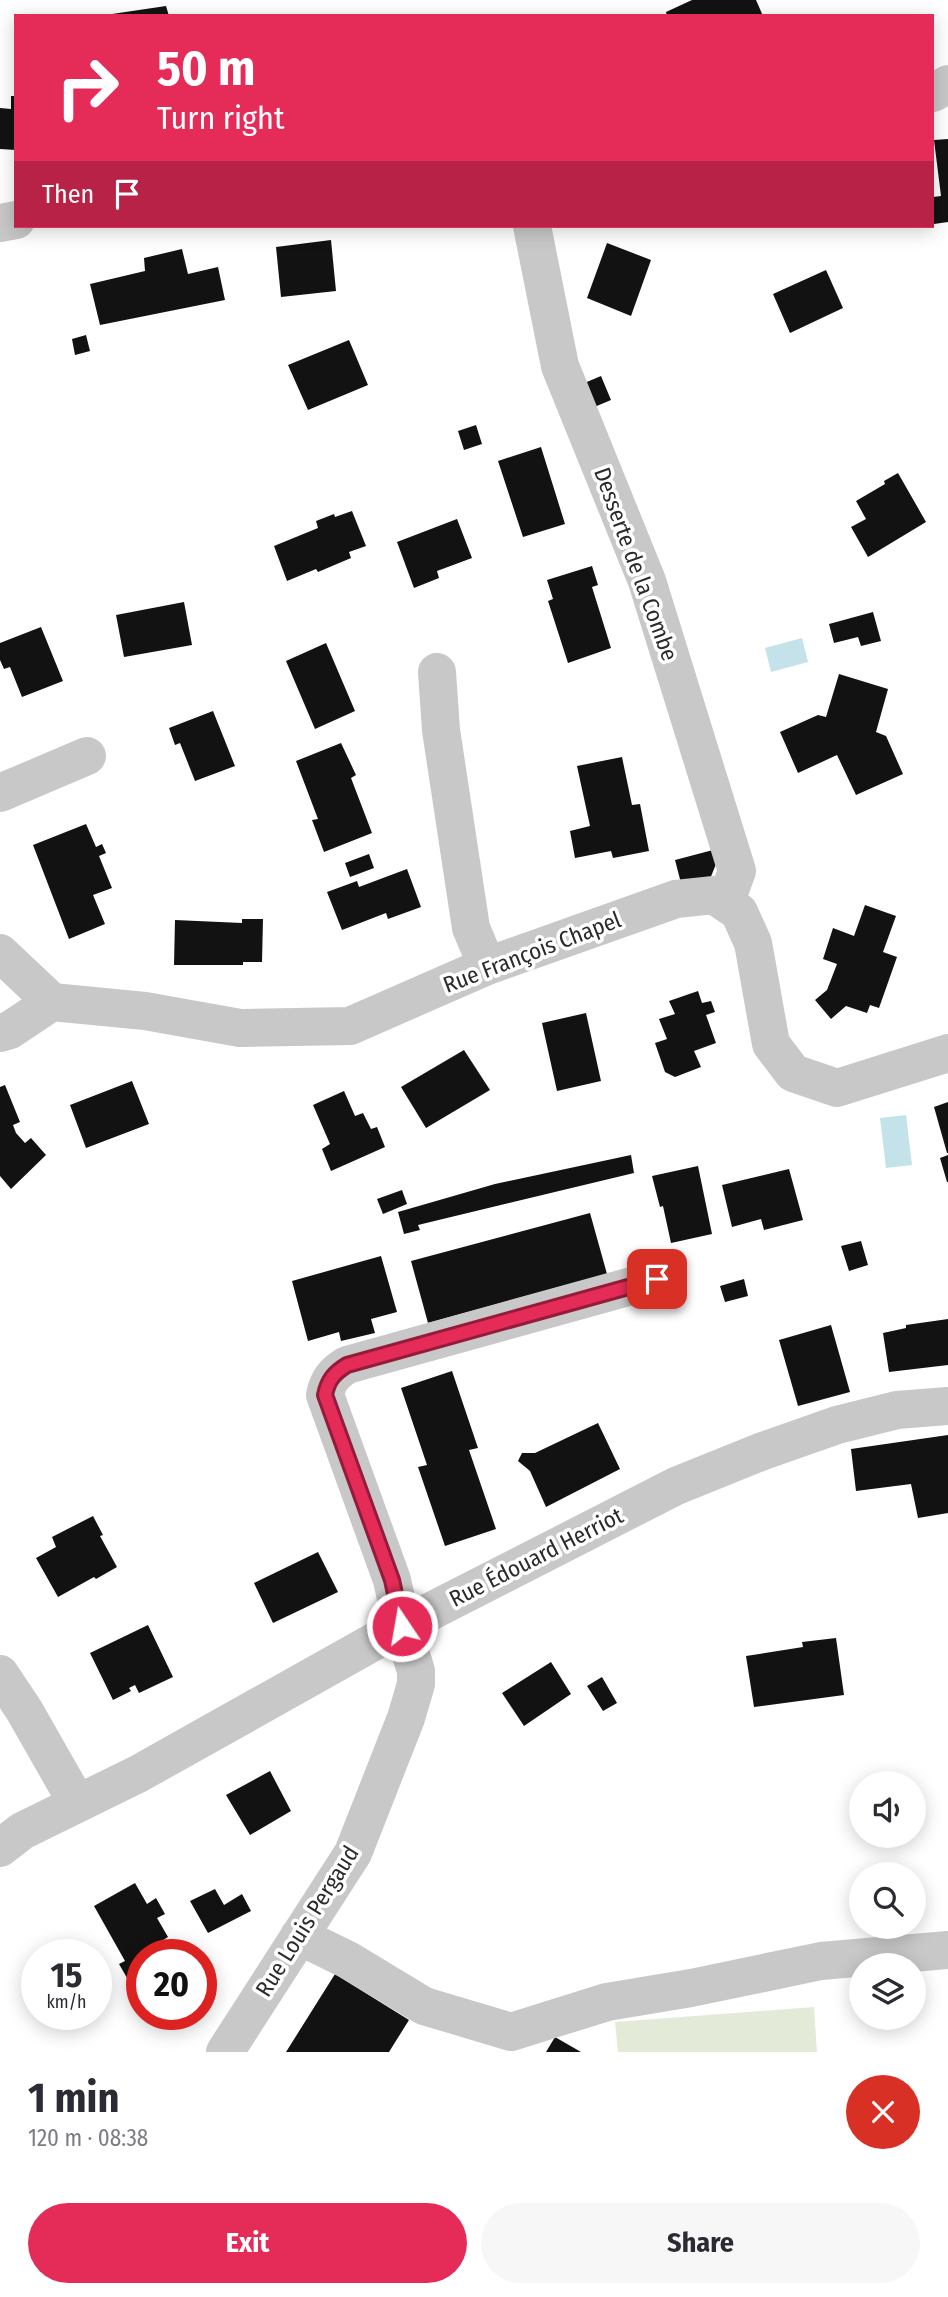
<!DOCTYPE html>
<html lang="en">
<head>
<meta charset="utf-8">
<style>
	:root { --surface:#fff; --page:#f7f7f7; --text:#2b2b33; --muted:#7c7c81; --accent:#e52b58 }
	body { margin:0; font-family:"Fira Sans Condensed",sans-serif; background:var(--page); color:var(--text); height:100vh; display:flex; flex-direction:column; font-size:26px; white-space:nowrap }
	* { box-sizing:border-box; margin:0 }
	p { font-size:23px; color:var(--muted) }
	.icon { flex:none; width:38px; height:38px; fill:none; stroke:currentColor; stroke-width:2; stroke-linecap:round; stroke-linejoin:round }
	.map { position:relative; height:2052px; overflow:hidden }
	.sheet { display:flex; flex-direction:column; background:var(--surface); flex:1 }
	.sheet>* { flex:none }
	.top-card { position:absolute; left:14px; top:14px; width:920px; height:214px; border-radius:0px; box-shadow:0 4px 18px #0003; background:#e52b58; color:#fff; overflow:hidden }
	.tools { position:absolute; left:849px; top:1771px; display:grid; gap:14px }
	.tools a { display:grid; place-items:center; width:77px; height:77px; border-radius:50%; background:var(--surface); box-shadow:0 4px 18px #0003; font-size:35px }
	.speed { position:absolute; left:21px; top:1939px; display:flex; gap:14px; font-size:35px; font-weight:700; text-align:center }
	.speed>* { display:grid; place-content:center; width:91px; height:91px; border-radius:50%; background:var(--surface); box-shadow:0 4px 18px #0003; line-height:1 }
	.speed small { font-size:18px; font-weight:400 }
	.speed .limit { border:10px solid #d22; background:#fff; color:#111 }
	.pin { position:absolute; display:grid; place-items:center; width:60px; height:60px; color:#fff; margin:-30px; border-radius:14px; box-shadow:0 4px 10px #0006 }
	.me { position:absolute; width:77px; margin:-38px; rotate:348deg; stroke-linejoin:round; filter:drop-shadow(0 0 5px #0008) }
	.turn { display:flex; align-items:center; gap:24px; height:147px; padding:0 28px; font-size:32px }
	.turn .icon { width:91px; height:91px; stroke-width:2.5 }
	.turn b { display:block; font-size:49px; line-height:60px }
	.then { display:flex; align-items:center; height:66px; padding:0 28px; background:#0003; gap:14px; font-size:26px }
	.round { display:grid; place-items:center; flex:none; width:74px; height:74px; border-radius:37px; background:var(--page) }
	.summary { display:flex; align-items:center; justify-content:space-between; height:119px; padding:0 28px }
	h1 { font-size:42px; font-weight:700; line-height:52px }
	.cta { display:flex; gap:14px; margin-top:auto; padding:14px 28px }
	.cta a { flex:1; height:80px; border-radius:42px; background:var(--accent); color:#fff; font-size:28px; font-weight:700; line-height:80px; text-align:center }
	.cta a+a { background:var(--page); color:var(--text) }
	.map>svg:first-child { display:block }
	.green { fill:#e4ead8 }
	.water { fill:#c4e2ea }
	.building { fill:#121212 }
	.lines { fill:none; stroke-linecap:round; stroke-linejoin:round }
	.minor { stroke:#c8c8c8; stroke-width:38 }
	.route-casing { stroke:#951c39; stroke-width:18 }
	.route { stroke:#e52b58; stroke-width:12 }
	.labels { text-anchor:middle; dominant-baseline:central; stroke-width:7; stroke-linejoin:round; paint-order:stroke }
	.street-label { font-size:23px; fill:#2b2b2b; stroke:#fff }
</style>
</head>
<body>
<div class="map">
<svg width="948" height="2052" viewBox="0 0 948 2052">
	<rect width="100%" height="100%" fill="#fff"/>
	<!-- green -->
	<path class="green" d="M814,2007l3,45h-199l-3,-30z"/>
	<!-- water -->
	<path class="water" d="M802,638l6,24 -37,10 -6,-24z
		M906,1115l6,50 -26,3 -6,-50z"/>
	<!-- building -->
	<path class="building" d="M692,0h64l7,16h-96l-1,-4z
		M166,6l3,10h-57v-2z
		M11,96h5v54l-16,-1v-41l11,1z
		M948,139v83l-14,2 -1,-27 8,-1 -7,-56z
		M331,240l5,51 -55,6 -5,-50z
		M607,243l44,17 -20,56 -44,-18z
		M182,249l6,25 30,-7 7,33 -125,25 -10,-41 55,-13 -1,-13z
		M826,270l17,38 -53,25 -17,-39z
		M86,335l4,16 -15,4 -3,-16z
		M349,340l19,45 -60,25 -20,-45z
		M601,376l10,24 -19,8 -10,-24z
		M476,425l6,19 -18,6 -6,-19z
		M541,447l24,77 -42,13 -25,-76z
		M898,473l28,49 -58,35 -17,-30 15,-8 -10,-18 29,-17 -1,-3z
		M352,511l14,35 -17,6 2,6 -33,14 -2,-3 -29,12 -13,-35 44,-18 -2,-7 18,-7 1,3z
		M457,519l15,39 -35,13 2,7 -25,10 -17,-46z
		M592,566l6,19 -6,2 19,61 -43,15 -20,-62 5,-2 -6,-19z
		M184,602l8,43 -68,12 -8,-42z
		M873,612l8,29 -20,5 -3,-9 -24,6 -5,-19z
		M41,627l22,54 -41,16 -12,-30 -6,2 -4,-9v-17z
		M326,643l29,68 -40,18 -29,-68z
		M839,674l49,15 -12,43 10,4 17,38 -47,21 -19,-40 -39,18 -18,-41 38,-17 8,2z
		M213,711l22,55 -40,15 -15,-38 -5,2 -6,-17z
		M341,743l15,32 -5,3 21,55 -48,19 -12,-32 6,-1 -22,-58z
		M622,757l10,48 8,-1 9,47 -36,7 -2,-7 -36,7 -5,-27 20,-5 -13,-60z
		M86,824l10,23 6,-3 4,9 -7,3 13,32 -19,7 12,29 -36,15 -36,-94z
		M713,850l3,14 -8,20 -26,3 -7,-27z
		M369,854l5,14 -24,9 -5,-14z
		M407,869l14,38 -33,12 -2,-6 -44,17 -15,-38 30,-11 2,6z
		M865,905l31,11 -13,36 14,5 -18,51 -9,-3 -3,8 -21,-7 -15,13 -16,-19 12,-10 10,-26 -14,-5 10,-31 21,8z
		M242,919h21l-1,43h-19v3h-69l1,-45 67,3z
		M698,991l4,12 9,-2 4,11 -9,3 10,28 -22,8 7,16 -26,10 -10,-5 -10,-29 12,-4 -8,-20 16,-5 -6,-13z
		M586,1013l15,68 -44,10 -15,-68z
		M464,1050l26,40 -64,38 -25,-41z
		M132,1081l17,43 -63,24 -16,-43z
		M5,1085l15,37 -7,3 3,8 9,10 6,-5 15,17 -35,34 -11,-13v-89z
		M344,1091l11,25 8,-3 8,16 6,-2 8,20 -54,24 -9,-22 8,-5 -17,-39z
		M948,1102v51h-1l-13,-46z
		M631,1155l3,18 -216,52 2,5 -16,4 -6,-22 97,-28z
		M948,1155v27h-1l-7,-24z
		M698,1166l14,68 -41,9 -8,-37 -3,1 -8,-31z
		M789,1169l14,51 -39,10 -3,-11 -29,8 -10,-42z
		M402,1190l5,14 -24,10 -6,-15z
		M590,1213l17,61 -179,49 -17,-62z
		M861,1241l7,24 -19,6 -8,-25z
		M381,1256l16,56 -26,7 4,14 -34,8 -2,-9 -31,9 -16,-60z
		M744,1279l4,17 -23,6 -5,-16z
		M948,1319v46l-59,7 -6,-39 23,-5v-3z
		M831,1325l19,67 -52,14 -19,-66z
		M452,1371l26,77 -9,2 27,79 -51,17 -27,-79 9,-2 -26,-77z
		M598,1423l22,46 -74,38 -16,-36 -12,-10 4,-8h13z
		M948,1435v78l-30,5 -7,-34 -55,7 -5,-42z
		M93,1516l10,19 -3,1 17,31 -21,12 -2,-2 -36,20 -22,-39 20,-11 -4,-10z
		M318,1552l20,40 -65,31 -19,-40z
		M148,1625l25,52 -34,16 -4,-8 -6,3 2,3 -18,9 -23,-47z
		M836,1638l8,57 -90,12 -8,-51 57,-9 -1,-5z
		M551,1662l20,32 -47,32 -22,-33z
		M602,1677l15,26 -14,8 -16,-25z
		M270,1771l21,40 -41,24 -24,-40z
		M135,1883l12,21 9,-6 9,16 -8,4 11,19 -8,5 7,13h-25v40l-4,2 -19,-33 6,-3 -31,-55z
		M215,1889l9,16 18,-11 9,17 -43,22 -18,-32z
		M335,1974l74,46 -20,32h-103z
		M555,2037l26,15h-35z"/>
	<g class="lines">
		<!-- minor -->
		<path class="minor" d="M933,93l15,-9
			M0,223l16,-3
			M532,226l28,140 87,215 90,290 -11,30
			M437,672l4,58 30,198 16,38
			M0,793l87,-37
			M0,953l52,49
			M0,1033l10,-3 42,-28 93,9 95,17 110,-2 137,-60 189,-67 38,-4 25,17 14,31 18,101 22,29 44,15 111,-35
			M0,1674l24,36 53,93
			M0,1848l22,-17 116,-57 264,-148 274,-140 87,-35 74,-26 60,-15 51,-4
			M299,1936l49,24 76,46 87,26 96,-30 84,-14 130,-27 127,-11
			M225,2052l128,-199 53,-135 10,-34v-13l-14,-45 -10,-46 -67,-185c3,-15 9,-22 22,-30l310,-86"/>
	</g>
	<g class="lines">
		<!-- route casing -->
		<g class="route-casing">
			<path id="route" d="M402,1626l-10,-46 -67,-185c3,-15 9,-22 22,-30l310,-86"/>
		</g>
		<!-- route -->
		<use href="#route" class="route"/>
	</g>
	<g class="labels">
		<!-- street labels -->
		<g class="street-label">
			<text transform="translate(636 564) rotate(70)">Desserte de la Combe</text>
			<text transform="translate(532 952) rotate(-21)">Rue François Chapel</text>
			<text transform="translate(536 1557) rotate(-27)">Rue Édouard Herriot</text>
			<text transform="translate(307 1921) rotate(-58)">Rue Louis Pergaud</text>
		</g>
	</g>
</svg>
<div class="tools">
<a><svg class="icon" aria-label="sound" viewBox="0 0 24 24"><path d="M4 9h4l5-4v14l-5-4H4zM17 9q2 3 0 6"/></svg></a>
<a><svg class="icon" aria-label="search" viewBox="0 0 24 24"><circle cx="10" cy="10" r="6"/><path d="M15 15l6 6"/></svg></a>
<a><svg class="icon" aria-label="layers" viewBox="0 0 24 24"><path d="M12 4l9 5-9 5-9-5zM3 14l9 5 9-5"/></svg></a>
</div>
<div class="speed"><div>15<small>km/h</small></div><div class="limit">20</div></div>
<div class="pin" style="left:657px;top:1279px;background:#d93025"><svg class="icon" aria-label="arrive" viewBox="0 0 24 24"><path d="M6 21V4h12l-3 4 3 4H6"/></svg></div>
<svg class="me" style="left:402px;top:1626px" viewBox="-20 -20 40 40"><circle r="17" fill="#e52b58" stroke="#fff" stroke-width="3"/><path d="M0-11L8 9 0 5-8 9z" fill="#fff"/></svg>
<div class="top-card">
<div class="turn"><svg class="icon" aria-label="right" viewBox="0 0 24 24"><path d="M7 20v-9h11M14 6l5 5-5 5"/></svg><div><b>50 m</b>Turn right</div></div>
<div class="then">Then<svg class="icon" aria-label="arrive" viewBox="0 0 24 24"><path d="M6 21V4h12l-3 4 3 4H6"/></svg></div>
</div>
</div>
<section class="sheet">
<div class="summary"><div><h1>1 min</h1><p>120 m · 08:38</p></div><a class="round" style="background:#d93025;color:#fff"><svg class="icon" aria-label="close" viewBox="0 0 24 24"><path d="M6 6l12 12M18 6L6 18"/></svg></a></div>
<div class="cta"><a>Exit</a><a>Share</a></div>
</section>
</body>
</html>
